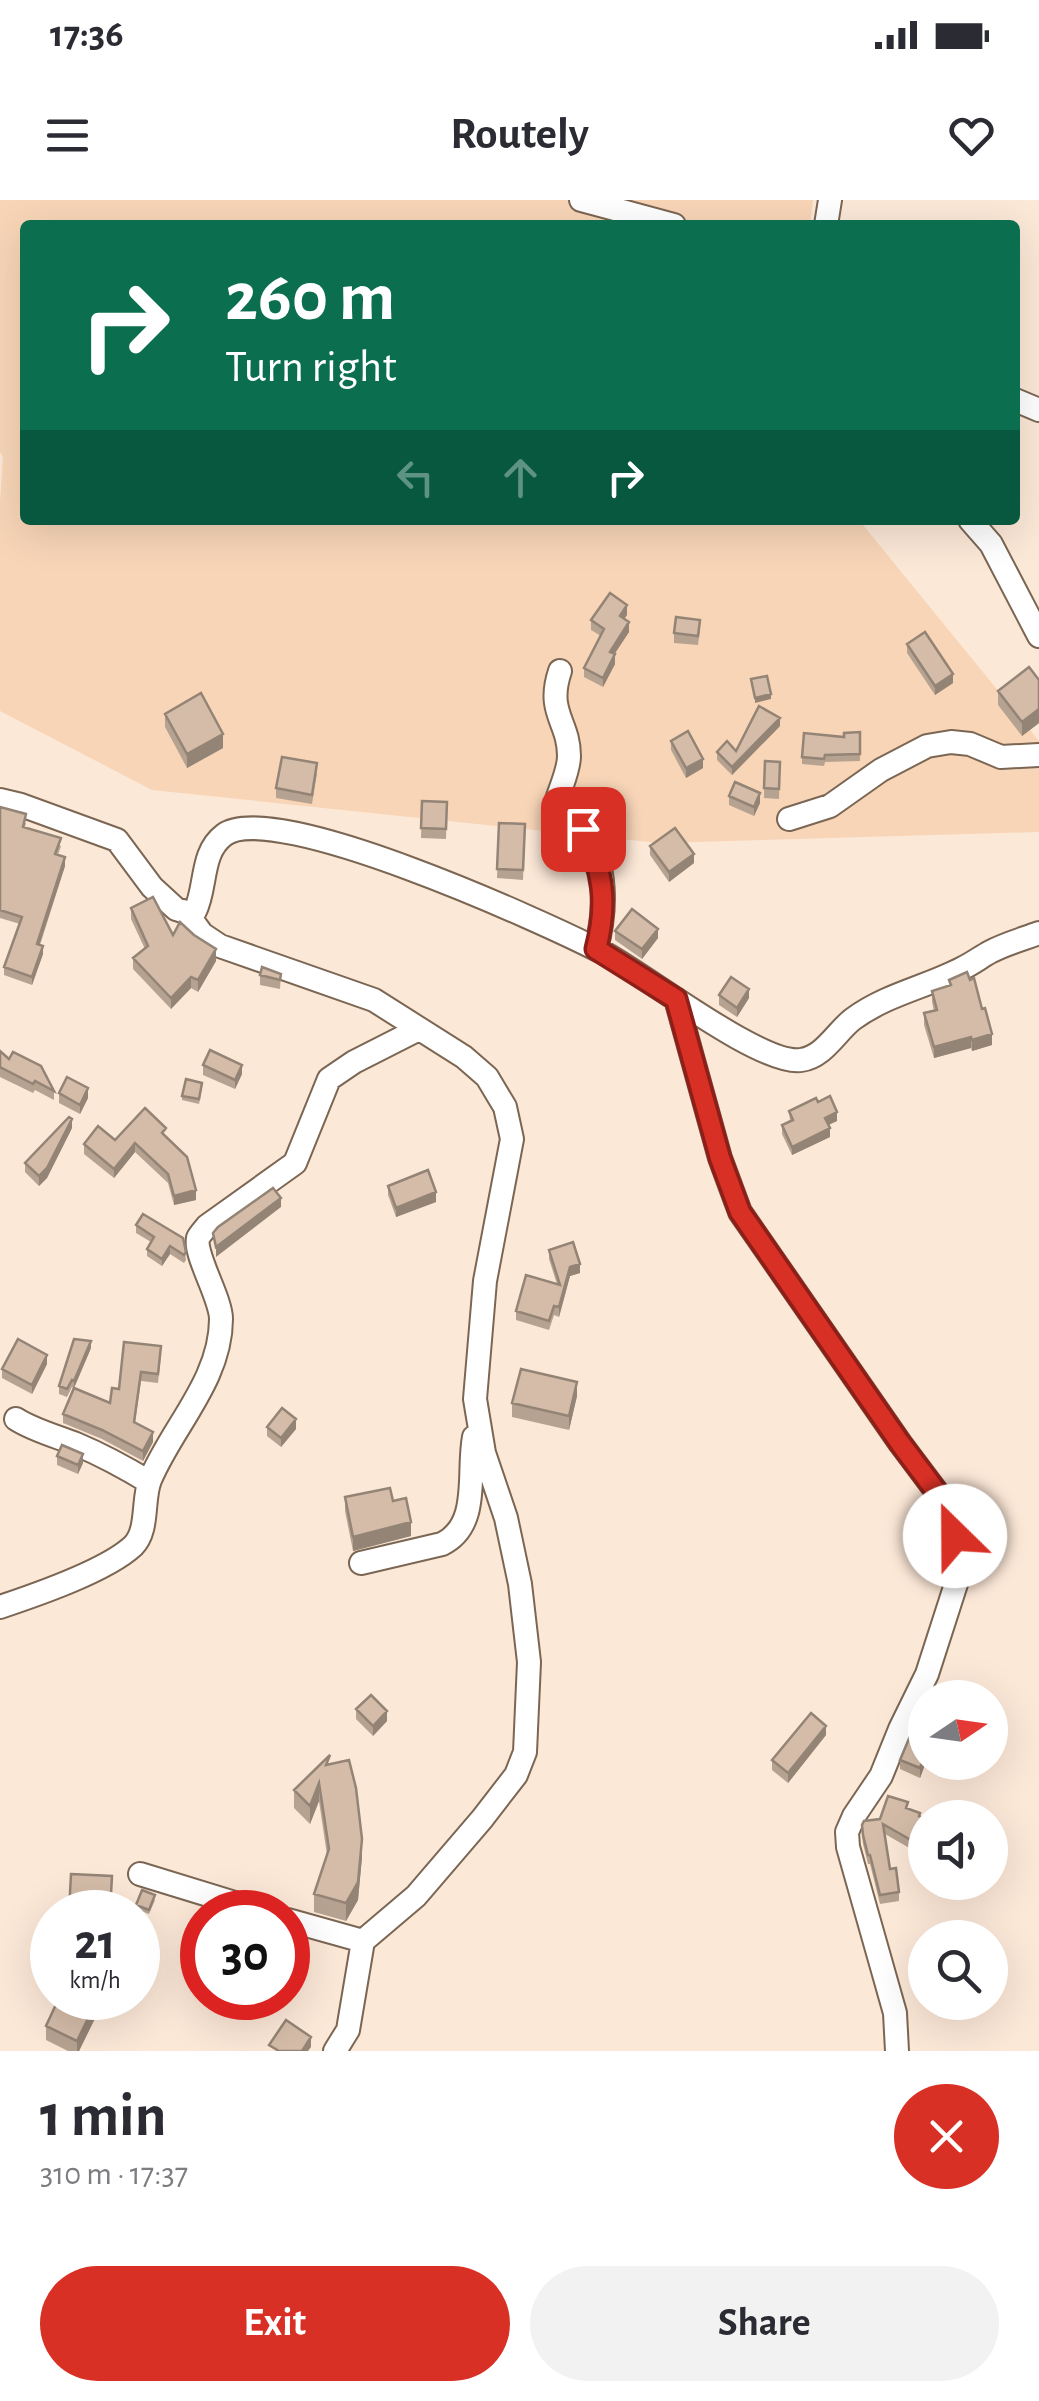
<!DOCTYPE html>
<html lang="en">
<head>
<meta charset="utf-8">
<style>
	:root { --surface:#fff; --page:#f2f2f3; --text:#2b2b33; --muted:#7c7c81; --accent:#d93025 }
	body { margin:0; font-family:"Alegreya Sans",sans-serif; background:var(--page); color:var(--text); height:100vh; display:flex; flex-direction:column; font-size:38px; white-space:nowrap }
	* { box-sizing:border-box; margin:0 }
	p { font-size:32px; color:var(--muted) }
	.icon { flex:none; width:55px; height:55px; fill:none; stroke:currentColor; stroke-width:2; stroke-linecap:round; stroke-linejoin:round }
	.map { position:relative; height:1851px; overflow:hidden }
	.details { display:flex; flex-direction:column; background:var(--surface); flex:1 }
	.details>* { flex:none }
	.hud { position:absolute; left:20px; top:20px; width:1000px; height:305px; border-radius:10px; box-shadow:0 10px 40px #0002; background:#0b6e4f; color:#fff; overflow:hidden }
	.needle { width:65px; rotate:77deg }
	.buttons { position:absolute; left:908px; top:1480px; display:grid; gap:20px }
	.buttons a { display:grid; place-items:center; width:100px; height:100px; border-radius:50%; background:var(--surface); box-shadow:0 10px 40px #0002; font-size:50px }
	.speed { position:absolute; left:30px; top:1690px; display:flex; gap:20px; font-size:50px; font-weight:700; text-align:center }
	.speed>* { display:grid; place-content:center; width:130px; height:130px; border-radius:50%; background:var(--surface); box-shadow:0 10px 40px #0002; line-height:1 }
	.speed small { font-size:25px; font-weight:400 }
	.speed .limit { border:15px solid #d22; background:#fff; color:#111 }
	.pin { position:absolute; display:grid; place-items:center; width:85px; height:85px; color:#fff; margin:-42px; border-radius:20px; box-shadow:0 5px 15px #0006 }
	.me { position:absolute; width:110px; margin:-55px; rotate:337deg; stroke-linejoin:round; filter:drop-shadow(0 0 8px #0008) }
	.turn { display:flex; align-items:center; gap:35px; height:210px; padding:0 40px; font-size:45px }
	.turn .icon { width:130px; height:130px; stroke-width:2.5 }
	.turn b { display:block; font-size:70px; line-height:85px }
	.lanes { display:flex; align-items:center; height:95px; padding:0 40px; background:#0003; justify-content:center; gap:50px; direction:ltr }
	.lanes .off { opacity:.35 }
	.round { display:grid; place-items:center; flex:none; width:105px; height:105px; border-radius:52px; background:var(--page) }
	.headline { display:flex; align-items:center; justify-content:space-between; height:170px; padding:0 40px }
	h1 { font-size:60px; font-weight:700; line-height:75px }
	.action { display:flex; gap:20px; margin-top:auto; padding:20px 40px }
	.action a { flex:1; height:115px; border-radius:60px; background:var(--accent); color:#fff; font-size:40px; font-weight:700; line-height:115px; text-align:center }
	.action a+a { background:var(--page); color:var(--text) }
	.status { display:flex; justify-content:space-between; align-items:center; height:70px; padding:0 50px; background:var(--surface); direction:ltr }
	.status svg { height:28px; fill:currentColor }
	header { display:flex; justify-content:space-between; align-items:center; height:130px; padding:0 40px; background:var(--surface); font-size:45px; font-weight:700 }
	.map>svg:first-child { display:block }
	.green { fill:#f8d5b7 }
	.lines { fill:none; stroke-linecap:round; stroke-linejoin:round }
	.minor-casing { stroke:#7b6653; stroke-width:26 }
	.minor { stroke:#fff; stroke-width:22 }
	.wall { fill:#b6a290 }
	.shaded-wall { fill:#948476 }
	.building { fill:#d4bca8; stroke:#948476; stroke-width:2.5 }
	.route-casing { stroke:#8d1f18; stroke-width:25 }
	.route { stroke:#d93025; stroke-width:18 }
</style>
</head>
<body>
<div class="status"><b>17:36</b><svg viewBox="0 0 49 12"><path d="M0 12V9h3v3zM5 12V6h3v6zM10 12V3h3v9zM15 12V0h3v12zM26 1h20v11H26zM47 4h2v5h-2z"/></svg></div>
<header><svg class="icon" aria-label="menu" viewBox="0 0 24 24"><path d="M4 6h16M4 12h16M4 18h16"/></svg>Routely<svg class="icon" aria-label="heart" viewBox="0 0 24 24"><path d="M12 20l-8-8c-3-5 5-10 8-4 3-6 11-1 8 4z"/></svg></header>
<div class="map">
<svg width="1039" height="1851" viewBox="0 0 1039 1851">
	<rect width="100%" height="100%" fill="#fce8d7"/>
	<!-- green -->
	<path class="green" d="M0,0h813l-3,25h-785v295h834l180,221v91l-380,11 -507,-53 -152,-79v-209l3,-45 -3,-5z"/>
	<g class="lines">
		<!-- minor casing -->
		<g class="minor-casing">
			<path id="minor" d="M581,0l93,25
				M826,25l4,-25
				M1015,200l24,10
				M970,320l21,24 48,92
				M560,471c-14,42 9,50 9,85 0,15 -9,32 -13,47l1,7c9,5 20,11 26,20 25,34 23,81 13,119
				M0,600l21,5 96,35 35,47 24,22 10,3 9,-1c12,-24 5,-58 29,-76 48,-37 322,88 378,117 41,21 159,114 199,108 23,-3 35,-28 52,-41 34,-25 74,-32 110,-51 10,-5 18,-11 27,-16 15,-8 33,-13 49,-19
				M789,619l41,-13 51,-36 46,-24 24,-4 19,2 31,13 38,-2
				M186,712l16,22 18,12 154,54 90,57 23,20 18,30 7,32 -27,142 -10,118 9,54 22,65 14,66 9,78 -4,90 -9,23 -34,44 -66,77 -53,45 -15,89 -13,21
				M676,799l44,159 20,54 160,231 45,60 10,33 1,48 -29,90 -27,55 -19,47 -27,40 -7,16 1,15 47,166 2,38
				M16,1219c19,12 40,17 60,25 26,11 50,24 73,38
				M361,1363l81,-19c39,-19 25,-72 32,-107
				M0,1407c36,-12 106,-36 133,-61 16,-16 9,-46 17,-66 22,-53 71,-100 71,-161 0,-21 -27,-64 -23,-81 2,-4 7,-9 9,-12l88,-63 34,-84 25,-17 65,-33
				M140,1674l124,38
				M288,1720l75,21"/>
		</g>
		<!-- minor -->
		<use href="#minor" class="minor"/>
	</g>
	<!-- wall -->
	<path class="wall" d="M627,415l-3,4 5,13 -15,22 1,10 -12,23 -19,-10v-9l17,-32 -10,-6v-10z
		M700,429l-2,16 -24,-2v-10z
		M907,444l46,39 -18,12 -28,-42z
		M1039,480v43l-17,13 -24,-31v-14z
		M165,514l58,34 -36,20 -22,-41z
		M780,526l-48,49 -15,-15v-8l19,-1z
		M860,532v29l-35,1 -1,4 -22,-2v-7l42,-20z
		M671,541l32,27 -17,10 -15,-28z
		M765,561l15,1 -1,37 -15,-1z
		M317,573l-5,31 -36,-6v-10z
		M729,596l31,7 -6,13 -25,-11z
		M422,601l25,1 -1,37 -25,-1z
		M0,607l26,16 -1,4 36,19 -3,9 7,11 -25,79 3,9 -11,31 -28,-10v-8l16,-43 -20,-6z
		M499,623l26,1 -2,56 -26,-2z
		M650,646l44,17 -25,19 -19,-27z
		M131,708l42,27 43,26 -18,31 -7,-4 -20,21 -38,-40v-11l12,-9 -14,-30z
		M615,731l43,7 -16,21 -27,-19z
		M281,774l-1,15 -20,-4v-10z
		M949,780l43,65 -20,6 -1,-3 -37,10 -10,-33v-12l10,-2 -2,-9v-11l17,-5z
		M719,795l30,3 -12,19 -18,-12z
		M0,851l9,8 45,32v9l-19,-10 -2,3 -33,-16z
		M203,865l39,9 -7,15 -32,-14z
		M202,888l-3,16 -17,-4v-4z
		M59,893l29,5 -8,16 -21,-11z
		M818,902l19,19 -8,4 1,12 -38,18 -10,-21v-9l8,-4 -1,-10z
		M72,928l-25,50 -8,8 -14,-14v-9z
		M166,936l30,64 -22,5 -6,-22 -33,-31 -21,26 -30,-24v-10l31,-4z
		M388,986l48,16 -40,15 -8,-22z
		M136,1025l47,13 3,22 -2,3 -14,-9 -8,12 -15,-10v-7l4,-7 -15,-9z
		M549,1050l31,23 -10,3 -11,41 -5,-2 -5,15 -33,-10v-9l41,-27 -8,-25z
		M91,1148l-17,40 36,15 9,-14 42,-34 -3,28 -17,-2 -6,42 18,19 -10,19 -41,-22 -39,-16v-9l10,-26 -1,-1 -5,10 -8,-3v-8z
		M47,1164l-15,30 -30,-16v-9z
		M577,1196l-8,34 -57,-13v-14z
		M267,1227l29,2 -15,18 -14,-11z
		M57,1256l26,7 -5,11 -21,-9z
		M345,1297l66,39 -58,15 -8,-40z
		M356,1509l31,12 -14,15 -17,-17z
		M925,1517v23l-4,12 5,10 -6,16 -20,-9v-9z
		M826,1535l-38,48 -16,-13v-10z
		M330,1564l32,93 -4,43 -12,21 -32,-9v-18l13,-39 -8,-54 -9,23 -16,-16v-18z
		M908,1608l17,11v38l-40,-23 5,35 9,23v9l-19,3 -10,-40h-2l-5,-20 -1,-9 18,-16z
		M155,1700l-6,14 -13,-5v-4z
		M105,1798l-26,53h-11l-22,-11v-14z"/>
	<!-- shaded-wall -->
	<path class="shaded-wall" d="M627,405v10l-7,10v-9z
		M629,422v10l-19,29v-9z
		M615,454v10l-12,23v-9z
		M953,474v9l-18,12v-9z
		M771,494v5l-16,4v-5z
		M1039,509v14l-17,13v-14z
		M780,518v8l-48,49v-8z
		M223,534v14l-36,20v-14z
		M703,559v9l-17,10v-10z
		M760,593v10l-6,13v-9z
		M694,654v9l-25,19v-10z
		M65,657v9l-28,86v-8z
		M658,729v9l-16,21v-10z
		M43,746v8l-11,31v-8z
		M216,749v12l-18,31v-12z
		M191,777v11l-20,21v-11z
		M749,789v9l-12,19v-9z
		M992,834v11l-20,6v-11z
		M971,837v11l-37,10v-11z
		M242,865v9l-7,15v-9z
		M88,888v10l-8,16v-9z
		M837,912v9l-12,5v-8z
		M72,919v9l-25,50 -8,8v-10z
		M830,928v9l-38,18v-8z
		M135,943v9l-21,26v-9z
		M196,990v10l-22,5v-9z
		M436,992v10l-40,15v-9z
		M281,998v9l-65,50v-10z
		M170,1046v8l-8,12v-7z
		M580,1064v9l-10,3 -11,41v-10l11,-40z
		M91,1141v7l-17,40v-7z
		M47,1155v9l-15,30v-9z
		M577,1182v14l-8,34v-14z
		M296,1219v10l-15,18v-9z
		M153,1232v10l-10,19v-10z
		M83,1254v9l-5,11v-9z
		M411,1322v14l-58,15v-14z
		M387,1511v10l-14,15v-10z
		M826,1526v9l-38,48v-10z
		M925,1531v9l-7,20v-9z
		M925,1557l1,5 -6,16v-10z
		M319,1583v18l-9,23v-18z
		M362,1639v18l-4,43 -12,21v-18z
		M98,1798h7l-26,53h-2v-10z
		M311,1837v10l-3,4h-6z"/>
	<!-- building -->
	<path class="building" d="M610,393l17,12 -7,11 9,6 -19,30 5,2 -12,24 -19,-10 20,-39 -13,-9z
		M676,417l24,3 -2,16 -24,-3z
		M925,432l28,42 -18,12 -28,-42z
		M1029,467l10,13v29l-17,13 -24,-31z
		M767,476l4,18 -16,4 -4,-19z
		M201,493l22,41 -36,20 -22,-40z
		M759,506l21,12 -48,49 -15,-15 10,-11 9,10z
		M688,531l15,28 -17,9 -15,-27z
		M860,532v22l-35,1 -1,4 -22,-2 2,-24 40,4v-4z
		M282,557l35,6 -5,32 -36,-7z
		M765,561l15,1 -1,27 -15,-1z
		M735,582l25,11 -6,14 -25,-11z
		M422,601l25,1 -1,27 -25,-1z
		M0,607l26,7 -3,13 38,11 -6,16 10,3 -28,87 6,2 -11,31 -28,-10 18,-50 -22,-7z
		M499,623l26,1 -2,46 -26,-1z
		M675,628l19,26 -25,18 -19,-26z
		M153,697l20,38 7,-13 14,13 22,14 -18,31 -7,-3 -20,21 -38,-40 15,-12 -17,-38z
		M632,709l26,20 -16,20 -27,-18z
		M262,767l19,7 -1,6 -20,-5z
		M967,772l3,8 4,-2 8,31 3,-1 7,26 -20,6 -1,-3 -37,10 -10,-34 13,-3 -5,-19 19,-6 -2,-5z
		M731,777l18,12 -12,19 -18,-13z
		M210,850l32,15 -7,15 -32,-15z
		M0,851l9,8 4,-7 28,14 13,25 -19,-10 -2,3 -33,-17z
		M67,877l21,11 -8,17 -21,-12z
		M186,879l16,4 -3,16 -17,-3z
		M830,896l7,16 -12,6 5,10 -38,19 -10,-22 11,-5 -4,-9 27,-13 2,4z
		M145,908l21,20 -4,5 25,24 9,33 -22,6 -6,-22 -33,-31 -21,26 -30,-25 14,-18 17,14z
		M69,917l3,2 -25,49 -8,8 -14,-13z
		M428,970l8,22 -40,16 -8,-22z
		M273,988l8,10 -65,49 -3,-14 5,-6z
		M143,1014l40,24 3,14 -2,3 -14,-9 -8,13 -15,-10 7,-12 -18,-12z
		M573,1042l7,22 -10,3 -11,40 -5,-1 -5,15 -33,-10 10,-36 34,10 -11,-35z
		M18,1139l29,16 -15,30 -30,-16z
		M74,1139l17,2 -17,40 -2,-1 -5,9 -8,-3z
		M124,1142l37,4 -3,28 -17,-2 -7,50 19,10 -10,19 -41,-21 -39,-16 11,-26 36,15 2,-15 7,1z
		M521,1169l56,13 -8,34 -57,-13z
		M282,1208l14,11 -15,19 -14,-11z
		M62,1245l21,9 -5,11 -21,-9z
		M390,1288l3,13 13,-3 5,24 -58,15 -8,-40z
		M371,1495l16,16 -14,15 -17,-17z
		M811,1513l15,13 -38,47 -16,-13z
		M919,1515l6,2v14l-7,20 7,3 -5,14 -20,-8z
		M330,1555l-4,10 23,-5 7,28 6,51 -4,43 -12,21 -32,-9 15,-45 -10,-66 -9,23 -16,-16z
		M888,1596l20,6 -2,6 14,5 -1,3 6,3v29l-42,-24 7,45 6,-1 3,24 -19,3 -10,-40h-2l-5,-20 -1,-10 2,-4 16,-2z
		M71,1674l41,2 -2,36h-41z
		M142,1690l13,5 -6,15 -13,-5z
		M59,1798h39l-21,43 -31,-15z
		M286,1820l25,17 -9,14h-23l-10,-6z"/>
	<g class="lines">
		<!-- route casing -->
		<g class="route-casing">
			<path id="route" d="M583,629c20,42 25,74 13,120l80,50 44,159 20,54 160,231 45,60 10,33"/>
		</g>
		<!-- route -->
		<use href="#route" class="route"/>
	</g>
</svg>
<div class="buttons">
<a><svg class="needle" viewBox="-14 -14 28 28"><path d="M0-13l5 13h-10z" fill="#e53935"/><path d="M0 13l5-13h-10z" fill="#7c7c81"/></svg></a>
<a><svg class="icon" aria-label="sound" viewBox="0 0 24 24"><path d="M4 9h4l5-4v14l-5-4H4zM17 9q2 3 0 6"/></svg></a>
<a><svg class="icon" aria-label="search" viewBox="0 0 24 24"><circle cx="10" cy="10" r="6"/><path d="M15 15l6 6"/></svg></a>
</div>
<div class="speed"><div>21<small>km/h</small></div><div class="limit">30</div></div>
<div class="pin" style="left:583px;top:629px;background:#d93025"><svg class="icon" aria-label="arrive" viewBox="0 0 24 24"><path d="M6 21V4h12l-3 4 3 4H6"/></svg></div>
<svg class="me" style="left:955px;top:1336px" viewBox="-20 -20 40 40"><circle r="19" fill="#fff"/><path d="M0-13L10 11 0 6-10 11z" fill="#d93025"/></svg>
<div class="hud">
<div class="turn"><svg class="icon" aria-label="right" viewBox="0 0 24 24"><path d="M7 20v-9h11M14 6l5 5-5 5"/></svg><div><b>260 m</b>Turn right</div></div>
<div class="lanes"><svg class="icon off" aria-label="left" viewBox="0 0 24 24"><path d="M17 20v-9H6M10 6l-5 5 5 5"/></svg><svg class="icon off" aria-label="ahead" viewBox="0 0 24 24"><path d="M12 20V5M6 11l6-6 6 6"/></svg><svg class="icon" aria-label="right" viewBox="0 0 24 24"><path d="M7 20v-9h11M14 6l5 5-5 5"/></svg></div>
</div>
</div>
<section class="details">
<div class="headline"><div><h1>1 min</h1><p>310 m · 17:37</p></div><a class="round" style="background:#d93025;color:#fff"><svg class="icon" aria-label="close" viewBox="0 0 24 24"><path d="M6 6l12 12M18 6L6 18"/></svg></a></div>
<div class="action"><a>Exit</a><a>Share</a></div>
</section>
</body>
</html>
